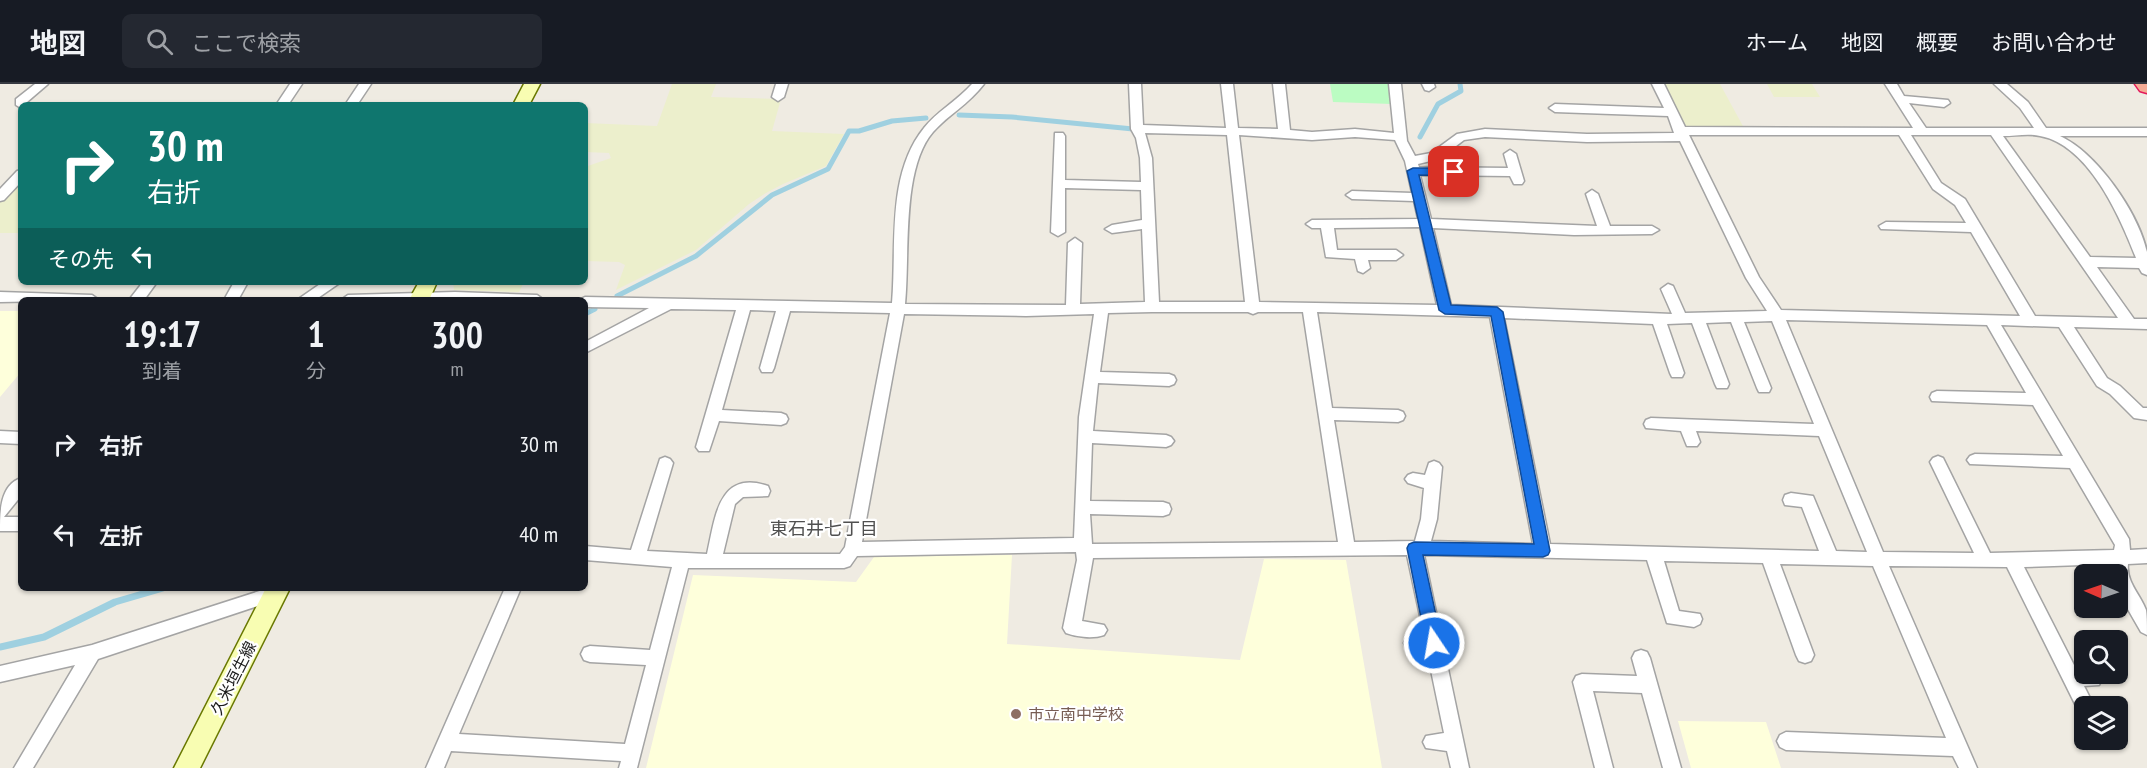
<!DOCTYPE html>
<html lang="ja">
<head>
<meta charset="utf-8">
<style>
	:root { --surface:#171b24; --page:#242831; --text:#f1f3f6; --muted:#9ea1a6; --line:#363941 }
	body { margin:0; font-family:"PT Sans Narrow","Noto Sans JP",sans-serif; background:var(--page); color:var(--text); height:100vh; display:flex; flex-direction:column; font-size:22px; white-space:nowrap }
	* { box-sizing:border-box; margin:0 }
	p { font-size:20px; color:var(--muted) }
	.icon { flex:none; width:33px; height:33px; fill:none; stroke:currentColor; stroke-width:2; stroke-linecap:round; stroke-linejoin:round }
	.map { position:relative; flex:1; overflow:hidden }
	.drawer { position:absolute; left:18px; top:213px; width:570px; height:294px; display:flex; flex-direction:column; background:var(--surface); border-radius:9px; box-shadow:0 2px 4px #0004 }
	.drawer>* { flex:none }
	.guide { position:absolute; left:18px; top:18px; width:570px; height:183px; border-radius:9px; box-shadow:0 2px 4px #0004; background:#0f766e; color:#fff; overflow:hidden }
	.needle { width:39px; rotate:272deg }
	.fabs { position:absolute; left:2074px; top:480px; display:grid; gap:12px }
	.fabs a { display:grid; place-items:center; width:54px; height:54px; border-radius:9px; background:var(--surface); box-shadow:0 2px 4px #0004; font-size:30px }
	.pin { position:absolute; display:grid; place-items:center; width:51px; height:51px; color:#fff; margin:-26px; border-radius:12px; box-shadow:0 3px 9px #0006 }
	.me { position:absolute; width:66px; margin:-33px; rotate:348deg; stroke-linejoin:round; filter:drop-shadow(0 0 4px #0008) }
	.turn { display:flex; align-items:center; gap:21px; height:126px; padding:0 30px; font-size:27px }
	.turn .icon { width:78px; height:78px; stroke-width:2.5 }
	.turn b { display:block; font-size:42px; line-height:51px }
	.then { display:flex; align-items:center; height:57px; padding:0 30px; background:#0003; gap:12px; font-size:22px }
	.eta { display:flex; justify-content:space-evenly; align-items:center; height:102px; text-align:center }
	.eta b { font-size:36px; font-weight:700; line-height:42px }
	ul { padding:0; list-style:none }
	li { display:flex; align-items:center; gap:18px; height:90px; padding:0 30px }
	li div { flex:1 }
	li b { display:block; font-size:22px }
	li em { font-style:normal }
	header { display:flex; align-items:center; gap:36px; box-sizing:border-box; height:84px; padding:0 30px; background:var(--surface); border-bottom:2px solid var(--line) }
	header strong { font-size:28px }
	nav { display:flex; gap:33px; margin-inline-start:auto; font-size:21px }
	.search { width:420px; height:54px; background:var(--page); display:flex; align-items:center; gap:15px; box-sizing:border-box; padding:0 21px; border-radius:9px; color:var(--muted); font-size:22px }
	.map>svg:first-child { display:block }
	.education { fill:#feffdb }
	.farmland { fill:#ecefcc }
	.park { fill:#bbfcc2 }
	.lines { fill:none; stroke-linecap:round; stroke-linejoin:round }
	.stream-far1 { stroke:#9fd0e0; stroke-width:5 }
	.stream { stroke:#9fd0e0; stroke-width:7 }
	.minor-casing { stroke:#a4a4a4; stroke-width:3 }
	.secondary-casing { stroke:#697800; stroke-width:3 }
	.trunk-casing { stroke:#e3195a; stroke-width:3 }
	.minor { fill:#fff; fill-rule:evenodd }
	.secondary { fill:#f8fdb2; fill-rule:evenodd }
	.trunk { fill:#f6ac96; fill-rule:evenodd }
	.route { fill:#1a73e8; stroke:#114b97; stroke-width:1.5 }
	.education-dot { fill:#8d6e63; stroke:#fff; stroke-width:2 }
	.labels { text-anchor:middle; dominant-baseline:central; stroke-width:4.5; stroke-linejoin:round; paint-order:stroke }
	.street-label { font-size:16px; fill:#1d1d1d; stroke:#fff }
	.education-label { font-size:16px; fill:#785e54; stroke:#fff; text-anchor:start }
	.neighbourhood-label { font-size:18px; fill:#505050; stroke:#fff }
</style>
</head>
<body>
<header>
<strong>地図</strong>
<div class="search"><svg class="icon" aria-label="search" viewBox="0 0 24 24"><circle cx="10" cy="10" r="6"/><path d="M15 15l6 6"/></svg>ここで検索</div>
<nav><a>ホーム</a><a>地図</a><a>概要</a><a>お問い合わせ</a></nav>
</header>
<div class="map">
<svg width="2147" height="684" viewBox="0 0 2147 684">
	<rect width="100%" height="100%" fill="#efebe2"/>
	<!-- education -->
	<path class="education" d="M0,227h21v61l-21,25z
		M1012,471l-5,89 233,16 24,-101 82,1 36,208h-736l47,-193 163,7 18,-25z
		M1678,637l88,1 15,46h-90z"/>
	<!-- farmland -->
	<path class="farmland" d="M672,0h44l-5,13 70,2 -9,32 72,3 -18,32 -43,18 -17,9 -17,11 -53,46 -80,40 9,-25 -6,-3 -34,-1v-94l26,-9 -2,-5 -24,-1v-29l72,3z
		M1662,0h58l24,44h-59z
		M1767,0h45l8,13h-46z
		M21,95v54h-21v-31z
		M453,198h71l-5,10 -65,-2z"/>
	<!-- park -->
	<path class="park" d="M1330,0h59l3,20 -59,-2z"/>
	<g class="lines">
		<!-- stream-far1 -->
		<path class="stream-far1" d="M959,31l53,2 121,12
			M1420,53l18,-33 23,-13 -1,-7
			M617,212l79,-40 76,-61 56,-26 21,-38h10l33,-10 34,-3
			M585,230l10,-5"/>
		<!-- stream -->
		<path class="stream" d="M0,563l44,-10 71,-35 48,-14"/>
		<!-- minor casing -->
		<g class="minor-casing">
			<path id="minor" d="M35,0h13l-21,18 3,3h-9v3l-5,-3v-6z
				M290,0h12l-14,21h-12z
				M359,0h12l-14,21h-12z
				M776,0h12l-4,13 -6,4 -6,-4z
				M972,0h12c-16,21 -35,30 -51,48 -32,37 -23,123 -28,172l161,1 2,-62 7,-5 7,5 -2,61 65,-2 -3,-73 -30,4 -7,-4 7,-4 30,-5 -1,-30 -76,-2v44l-7,4 -7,-4 4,-99h8l2,3v44l76,2 -1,-24 -4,-20 -5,-9 -2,-45h12l2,41 83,3 -5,-44h12l5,44 40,1 -5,-45h12l5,46 22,2 43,-3 39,4 -5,-49h12l6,57 8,15 16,-3 26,-19 28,-5 102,5 87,-1 -6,-17 -113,-4 -6,-4 6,-4 109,4 -12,-24h12l21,43 228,1 -28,-44h12l7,12 44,4 2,3 -6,4 -35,-4 17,25h108l-14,-20 -26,-24h13l21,18 18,26h101v8h-87c37,17 78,76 87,116 0,7 0,15 0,23l-5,-2 -3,-5 -42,-1 37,52h13v10l-73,-2 33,51 13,8 23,22h4v12l-13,-2 -24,-24 -13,-8 -38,-59 -58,-2 128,214 1,11 17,-1v14l-19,1c-2,18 12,30 18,46 1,7 1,17 1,25l-6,-3 -23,-40v-18h-5l-2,-10 -87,3 52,102 9,1v4h14l3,5 -3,6 -15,1 10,20h-9v8l-6,-2 -72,-145 -118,-1 88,202h-18l-6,-12 -167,-6 -6,-3 -3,-6 3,-6 6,-3 160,6 -73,-172 -93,-2 34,91 -3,6 -6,2 -6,-2 -3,-6 -33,-92 -99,-2 15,50 21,3 2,5 -2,5 -6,3 -27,-4 -20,-63 -223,-5 45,213h-18l-4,-17 -21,-3 -3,-6 3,-6 18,-3 -17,-82 -20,-3 -3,-5 3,-5 17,-3 -17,-80 -314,3 -11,63 22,4 3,5 -3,5c-11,4 -27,2 -38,-2l-3,-5 14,-68 -1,-8 -219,4 -7,10 -6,2h-156l-51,200h-18l2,-7 -170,-10 -7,17h-18l79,-180h16l-62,146 166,10 21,-79 -56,-3 -6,-2 -3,-6 3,-6 6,-2 60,4 22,-83 -87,-7v-14l46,4 29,-91 5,-2 5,2 3,4 -26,88 60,3c8,-35 11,-85 61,-68l2,5 -2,5 -25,1 -8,7 -12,50h117l5,-7 45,-234 -100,-2 -16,57 -2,4h-10l-2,-4 16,-57 -26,-1 -28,100 59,3 5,2 2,4 -2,4 -5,2 -62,-4 -10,30h-10l-3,-4 40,-137 -65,-1 -86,44v-11l64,-34 -64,-1v-7h-6l6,-3 307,6c5,-57 -6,-128 32,-175 12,-16 33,-27 48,-44zM1145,49l82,2 18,167h-86l-7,-144zM1239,51l73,5 43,-3 40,3 10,21 7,32 -60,-2 -6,4 6,4 62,2 4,18 -106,1 -6,4 6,4h9l5,29 29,2 3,12 5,2 7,-5 -2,-8h28l7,-5 -7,-5h-59l-3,-22 86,-1 17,78 -178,-3zM1689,51h210l34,54 22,16 11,18 -80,-1 -7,4 2,3 90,3 49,84 -239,-6 -22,-33zM1911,51h80l127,183 -83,-2 -70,-117 -24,-16zM2003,52c12,0 26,-3 37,0 49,9 80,81 96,122l-46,-1zM1485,53l102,5 93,-1 66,137 21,33 -82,2 -12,-27 -5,-2 -7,5 11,25 -221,-9 -18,-77 141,7 78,-1 7,-4 -7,-4h-42l-12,-32 -6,-4 -6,4 11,32 -166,-7 -11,-44 90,1 4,8h8l2,-3 -8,-27 -6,-4 -6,4 4,14 -89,-1 -1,-3 21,-5 25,-19zM1152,228h96l5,2 5,-2h45l35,230 -246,2 -2,-30 73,2 6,-2 2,-5 -2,-5 -6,-2 -73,-1 2,-58 74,4 5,-2 3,-4 -3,-4 -5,-2 -73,-4 5,-48 71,3 5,-2 2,-4 -2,-4 -5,-2 -69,-2 8,-59zM1317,228l173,5 43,227 -102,-3 6,-22 5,-52 -3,-4 -5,-2 -5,2 -4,12 -12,-2 -5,2 -3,4 3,4 16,5 -3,31 -6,22 -61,1 -20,-122 64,2 5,-2 2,-4 -2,-4 -5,-2 -66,-2zM904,230l122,2 68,-2 -15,103 -5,121 -212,4zM1504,234l149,6 17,49 2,4h10l2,-4 -17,-49 25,-1 23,61 2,4h10l2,-4 -23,-61 25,-1 26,66 2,4h10l2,-4 -27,-66 28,-1 42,103 -163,-6 -5,2 -2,4 2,4 35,3 6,15h10l3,-4 -4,-11 123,5 48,116 -31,-1 -23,-55 -22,-3 -6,2 -2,5 2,5 17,2 17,44 -269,-7zM1786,236l201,5 39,68 -89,-2 -5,2 -2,4 2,4 101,4 30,51 -88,-2 -5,2 -3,4 3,4 100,4 45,77 -1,5 -124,3 -47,-95 -5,-2 -5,2 -3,4 44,91 -91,-1z
				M1422,0h12l1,3 -6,4 -4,-1z
				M21,86v12l-17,18 -4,1v-12l17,-18z
				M143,198h14l-13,18h-15z
				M234,198h14l-10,18h-14z
				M323,198h18l-26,18h-18z
				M0,208l92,3 7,5 -99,2z
				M455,208l82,3 7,5h-203l7,-5z
				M0,347l21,1v12l-21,-1z
				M21,394v18l-17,21h17v14h-21c0,-19 0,-46 21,-53z
				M269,504h21l-8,10 -184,61 -65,109h-19l61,-103 -75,17v-16l92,-21z
				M1641,566l6,2 3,6 31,110h-18l-21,-75 -49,-2 20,77h-18l-22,-86 3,-6 6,-2 55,2 -5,-18 3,-6z"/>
		</g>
		<!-- secondary casing -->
		<g class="secondary-casing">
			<path id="secondary" d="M524,0h16l-11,21h-16z
				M419,198h18l-8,18h-20z
				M266,504h24l-90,180h-26z"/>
		</g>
		<!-- trunk casing -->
		<g class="trunk-casing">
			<path id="trunk" d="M2135,0h12v9l-7,-2z"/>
		</g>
		<!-- minor -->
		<use href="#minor" class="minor"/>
		<!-- secondary -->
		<use href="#secondary" class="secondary"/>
		<!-- trunk -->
		<use href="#trunk" class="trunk"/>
	</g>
	<!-- route -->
	<path class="route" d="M1413,84h41l6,4 -6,4 -35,-1 32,130 46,2 6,5 47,239 -2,4 -5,2 -120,-2 19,88 -2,5 -6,2 -6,-2 -2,-5 -19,-95 2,-4 5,-2 120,2 -43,-228 -46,-2 -6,-4 -32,-139z"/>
	<!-- markers -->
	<circle class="education-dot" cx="1016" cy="630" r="6"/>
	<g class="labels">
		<!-- street labels -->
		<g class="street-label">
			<text transform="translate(233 594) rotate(-63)">久米垣生線</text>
		</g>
		<!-- education labels -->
		<g class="education-label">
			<text x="1028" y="630">市立南中学校</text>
		</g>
		<!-- neighbourhood labels -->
		<g class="neighbourhood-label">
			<text x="824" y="444">東石井七丁目</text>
		</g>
	</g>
</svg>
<div class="fabs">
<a><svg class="needle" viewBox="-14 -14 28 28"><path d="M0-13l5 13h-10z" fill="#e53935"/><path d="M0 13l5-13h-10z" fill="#9ea1a6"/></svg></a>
<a><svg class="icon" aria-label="search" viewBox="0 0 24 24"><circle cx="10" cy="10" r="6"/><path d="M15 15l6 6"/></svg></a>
<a><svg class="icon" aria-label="layers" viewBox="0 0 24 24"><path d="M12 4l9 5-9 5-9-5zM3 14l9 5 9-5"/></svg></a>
</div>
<div class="pin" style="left:1454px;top:88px;background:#d93025"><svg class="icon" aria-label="arrive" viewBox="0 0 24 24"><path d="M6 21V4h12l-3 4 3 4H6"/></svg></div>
<svg class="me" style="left:1434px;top:559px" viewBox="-20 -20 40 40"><circle r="17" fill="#1a73e8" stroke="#fff" stroke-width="3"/><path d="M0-11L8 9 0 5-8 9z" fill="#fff"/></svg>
<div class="guide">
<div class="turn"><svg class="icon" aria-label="right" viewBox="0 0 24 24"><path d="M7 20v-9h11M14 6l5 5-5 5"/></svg><div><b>30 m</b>右折</div></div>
<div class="then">その先<svg class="icon" aria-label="left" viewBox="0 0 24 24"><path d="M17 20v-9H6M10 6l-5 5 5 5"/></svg></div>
</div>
<section class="drawer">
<div class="eta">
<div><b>19:17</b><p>到着</p></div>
<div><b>1</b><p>分</p></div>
<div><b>300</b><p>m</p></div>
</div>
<ul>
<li><svg class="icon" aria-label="right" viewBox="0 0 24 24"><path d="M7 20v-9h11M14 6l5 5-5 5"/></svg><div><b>右折</b></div><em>30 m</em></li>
<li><svg class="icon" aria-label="left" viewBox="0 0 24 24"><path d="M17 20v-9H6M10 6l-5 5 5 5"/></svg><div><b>左折</b></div><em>40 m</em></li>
</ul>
</section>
</div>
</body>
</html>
